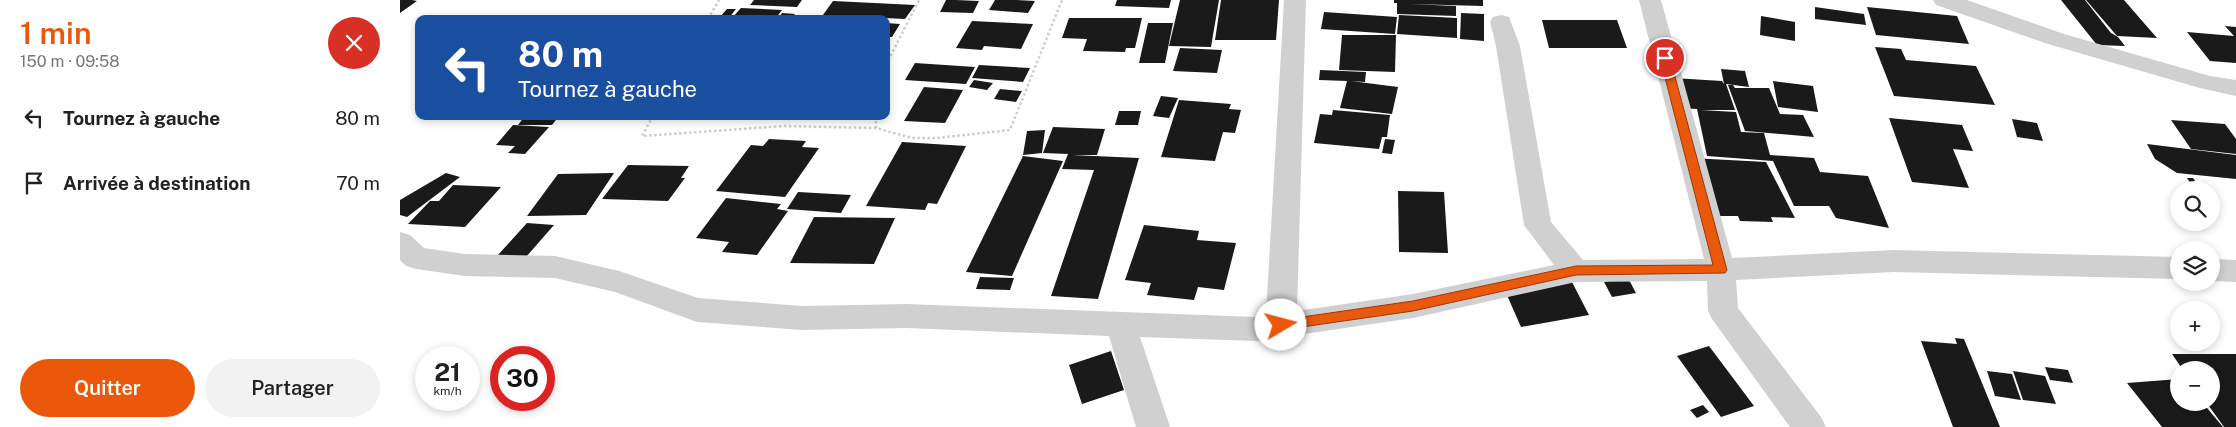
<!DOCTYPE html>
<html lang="fr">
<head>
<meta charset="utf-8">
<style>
	:root { --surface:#fff; --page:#f2f2f2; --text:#222; --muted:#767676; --accent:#ea580c }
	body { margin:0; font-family:"Public Sans",sans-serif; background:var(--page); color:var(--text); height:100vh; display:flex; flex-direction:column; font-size:19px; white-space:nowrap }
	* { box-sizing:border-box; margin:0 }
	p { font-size:16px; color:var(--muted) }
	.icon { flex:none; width:28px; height:28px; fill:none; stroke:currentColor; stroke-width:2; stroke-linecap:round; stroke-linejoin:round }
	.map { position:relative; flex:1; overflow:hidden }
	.panel { display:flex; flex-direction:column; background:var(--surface); width:400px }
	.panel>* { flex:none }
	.banner { position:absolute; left:15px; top:15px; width:475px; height:105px; border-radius:10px; box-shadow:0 2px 8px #0003; background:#1a4fa0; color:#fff; overflow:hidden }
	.tools { position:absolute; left:1770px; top:181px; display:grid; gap:10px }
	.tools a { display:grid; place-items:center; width:50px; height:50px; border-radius:50%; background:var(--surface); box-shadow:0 2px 8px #0003; font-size:25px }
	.speed { position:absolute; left:15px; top:346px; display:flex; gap:10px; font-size:25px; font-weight:700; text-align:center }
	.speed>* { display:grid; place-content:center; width:65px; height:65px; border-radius:50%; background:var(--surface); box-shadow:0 2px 8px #0003; line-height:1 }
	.speed small { font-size:12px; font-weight:400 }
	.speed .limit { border:8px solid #d22; background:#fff; color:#111 }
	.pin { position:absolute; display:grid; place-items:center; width:42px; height:42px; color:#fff; margin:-21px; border:2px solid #fff; border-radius:50%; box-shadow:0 1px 5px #0007 }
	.me { position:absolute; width:55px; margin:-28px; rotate:82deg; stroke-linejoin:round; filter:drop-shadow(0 0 4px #0008) }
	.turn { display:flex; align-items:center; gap:18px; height:105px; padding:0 20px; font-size:22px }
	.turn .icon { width:65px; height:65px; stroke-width:2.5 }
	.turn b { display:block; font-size:35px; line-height:42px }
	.round { display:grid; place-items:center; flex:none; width:52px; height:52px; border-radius:26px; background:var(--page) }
	.headline { display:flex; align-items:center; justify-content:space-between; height:85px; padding:0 20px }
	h1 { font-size:30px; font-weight:600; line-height:38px; color:var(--accent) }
	.button { display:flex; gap:10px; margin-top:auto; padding:10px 20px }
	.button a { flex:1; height:58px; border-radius:30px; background:var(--accent); color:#fff; font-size:20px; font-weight:600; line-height:58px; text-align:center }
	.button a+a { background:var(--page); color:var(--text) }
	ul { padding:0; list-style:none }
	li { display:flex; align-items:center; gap:15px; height:65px; padding:0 20px }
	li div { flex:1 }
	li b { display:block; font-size:19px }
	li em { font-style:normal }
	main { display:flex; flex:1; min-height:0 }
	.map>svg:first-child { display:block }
	.building { fill:#1a1a1a }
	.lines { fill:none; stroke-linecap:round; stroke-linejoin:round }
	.path { stroke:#cdcdcd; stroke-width:2.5; stroke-dasharray:2.5 2.5; stroke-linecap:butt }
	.minor { fill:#d0d0d0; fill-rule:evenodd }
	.route { fill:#ea580c; stroke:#983908 }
</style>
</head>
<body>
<main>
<section class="panel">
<div class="headline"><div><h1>1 min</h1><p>150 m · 09:58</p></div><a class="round" style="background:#d93025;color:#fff"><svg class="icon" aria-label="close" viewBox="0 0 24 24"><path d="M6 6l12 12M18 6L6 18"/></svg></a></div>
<ul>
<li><svg class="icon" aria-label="left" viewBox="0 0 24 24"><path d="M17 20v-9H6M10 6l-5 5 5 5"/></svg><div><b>Tournez à gauche</b></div><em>80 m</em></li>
<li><svg class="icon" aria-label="arrive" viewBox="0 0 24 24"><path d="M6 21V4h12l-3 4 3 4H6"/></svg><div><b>Arrivée à destination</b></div><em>70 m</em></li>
</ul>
<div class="button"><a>Quitter</a><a>Partager</a></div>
</section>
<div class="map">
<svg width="1836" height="427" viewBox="0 0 1836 427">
	<rect width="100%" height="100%" fill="#fff"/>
	<!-- building -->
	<path class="building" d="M0,0h12l5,1 -17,12z
		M354,0h48l-5,7 -47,-2z
		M546,0h10l23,1 -6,12 -33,-1z
		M595,0h22l18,1 -7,12 -39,-3z
		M717,0h54l-2,8 -54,-2z
		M780,0h39l-8,47 -42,-1z
		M821,0h58l-3,40h-61z
		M994,0h89v6l-74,-2 47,2v10l-59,-2v-11h-3z
		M1661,0h24l26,33 7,4 7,9 -28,-1z
		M1686,0h38l33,38 -40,-2z
		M433,1l82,4 -10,14 -82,-4z
		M1415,7l49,7 2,11 -51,-6z
		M1467,7l90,9 12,28 -93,-9z
		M341,8l41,2 -7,9h-44z
		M327,9h9l-8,10h-10z
		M924,12l73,5 -2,17 -74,-5z
		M382,13l13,1 -4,5h-13z
		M1061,13l23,1v27l-24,-2z
		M999,15l58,3v20l-60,-4z
		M1361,16l34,6v19l-35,-6z
		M669,18h73l-7,30h-9l-1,4 -42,-1 4,-12 -25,-1z
		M1142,20h75l10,28h-78z
		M572,21l61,3 -12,25 -37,-3 -2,4 -26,-2z
		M486,23l14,1 -8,13h-6z
		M748,23h25l-8,40h-26z
		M1825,26l11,1v36l-26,-2 -23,-29 47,4z
		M942,35h54l-1,37 -56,-2z
		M1475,47l26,2 5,11 70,6 19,39 -101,-9z
		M780,48l42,2 -5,23 -44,-2z
		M515,63l60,4 -9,17 -61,-4z
		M579,65l51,3 -7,14 -51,-4z
		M1321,69l24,2 4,16 -23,-3 9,26h-34l35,2 5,20 23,1 6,22 44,3 6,14 48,4 21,52 -53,-10 -7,-12h-35l-21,-45 -66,-5 -10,-47 -17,-1 -7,-30 49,3 2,3z
		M920,70l46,2 -1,10 -14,-1 47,6 -6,27 -52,-6 7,-27 -28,-1z
		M574,80l19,3 -6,7 -18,-3z
		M1373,81l40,5 5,26 -40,-5z
		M1328,85h5l2,3h34l11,26 23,1 11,22 -69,-6z
		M524,87l39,3 -18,33 -41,-2z
		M600,89l22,2 -6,11 -22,-3z
		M761,96l17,2 -9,20 -16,-2z
		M779,100l52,4 -2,5 12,1 -6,23 -12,-1 -8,29 -54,-4z
		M933,110l57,5 -3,22h-5l-3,12 -65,-6 6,-29 12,1z
		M719,111h22l-3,14h-23z
		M125,116h34l-7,9h-34z
		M1489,118l73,7 11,26 -20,-2 16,39 -57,-6z
		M1612,119l25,4 6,18 -26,-4z
		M1771,120l54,4 11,15v15l-45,-5z
		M113,125l36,2 -24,27 -17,-1 7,-7 -19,-1z
		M653,127l52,2 -8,26h-25l67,3 -41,141 -47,-3 43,-126 -32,-1 6,-15 -25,-1z
		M645,130l-3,23 -19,2 4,-24z
		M369,139l37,2 -4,6 17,1 -34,49 -69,-6 35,-46 12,1z
		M985,139l10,1 -3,14 -10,-1z
		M502,142l64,4 -29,58 -9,-1 -3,7 -59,-4z
		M1747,144l89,11v24l-59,-6 -22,-14z
		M623,156l40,5 -51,115 -46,-4z
		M1291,158l75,4 29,56 -24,-1 2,5 -33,-1 -2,-5h-27z
		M228,165l61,1 -8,12h4l-17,23 -66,-2z
		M46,173l14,4 -53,40 -7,-2v-15z
		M214,173l-28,42 -59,1 31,-42z
		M1787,178h6l7,10h-6z
		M53,185l48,2 -36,40 -57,-3 22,-23h9z
		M998,191l46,1 4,61 -49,-1z
		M398,192l53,3 -10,18 -54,-4z
		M326,198l55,6 -4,5 11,2 -31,44 -35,-3 7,-10 -33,-4z
		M414,217l81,1 -21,46 -84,-1z
		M127,223l27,2 -28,32 -28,-2z
		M744,225l55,6 -2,9 39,3 -12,47 -26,-3 -4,13 -47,-5 4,-12 -26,-3z
		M580,277l34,1 -4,12 -34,-1z
		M1228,278l8,15 -24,4 -8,-15z
		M1172,282l17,33 -68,12 -15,-34z
		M1555,338l9,1 36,88h-47l-32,-86 36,3z
		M1309,346l45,60 -33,11 -44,-61z
		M711,351l13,39 -42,14 -13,-39z
		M1772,354h64v73h-12l-18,-25h5v-32h-28z
		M1645,367l23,3 5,13 -23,-3z
		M1587,371l25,3 9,26 -26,-4z
		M1613,371l32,5 11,28 -33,-4z
		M1779,379v23h23l21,25h-61l-35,-44z
		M1303,405l6,7 -12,6 -7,-8z"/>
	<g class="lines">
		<!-- path -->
		<path class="path" d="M308,19l11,-19
			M486,65l33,-65
			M253,116l-11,20 142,-10 92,2 36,10h25l73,-8 52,-130
			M476,116v12"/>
		<!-- minor -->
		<path class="minor" d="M884,0h22l-9,311 116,-17 141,-29 -30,-40 -28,-179 -6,-24 3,-5 8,-2 8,2 11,29 31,176 32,38 121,-1 -65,-259h22l71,258 162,-8 285,7v22l-285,-7 -158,8 2,28 83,109 5,10h-36l-78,-108 -4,-8 -1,-30 -131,1 -163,36 -157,23 -116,-4 30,90h-34l-27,-91 -203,-8 -104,2 -105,-8 -82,-30 -60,-14 -90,-2 -49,-7 -10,-3 -6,-6v-28l10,3 14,13 41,6 90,2 64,15 79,27 104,8 104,-2 350,13 10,-2z
			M1533,0h34l97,34 146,42 26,4v16l-36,-8 -152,-44 -112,-39z
			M1811,259l25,1v22l-25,-1z"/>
	</g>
	<!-- route -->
	<path class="route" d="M1265,55l5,3 57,212 -2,3 -149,2 -163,36 -132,19 -4,-1 -2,-4 2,-3 4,-2 132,-19 163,-35 137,-1 -53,-207z"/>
</svg>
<div class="tools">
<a><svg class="icon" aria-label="search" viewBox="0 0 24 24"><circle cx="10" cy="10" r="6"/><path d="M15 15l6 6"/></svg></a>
<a><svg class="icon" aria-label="layers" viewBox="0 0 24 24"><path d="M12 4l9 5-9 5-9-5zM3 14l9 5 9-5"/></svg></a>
<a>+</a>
<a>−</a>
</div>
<div class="speed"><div>21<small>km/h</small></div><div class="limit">30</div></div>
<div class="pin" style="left:1265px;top:58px;background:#d93025"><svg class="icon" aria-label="arrive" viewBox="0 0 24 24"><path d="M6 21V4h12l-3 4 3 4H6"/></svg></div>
<svg class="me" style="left:881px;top:325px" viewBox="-20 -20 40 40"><circle r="19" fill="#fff"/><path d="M0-13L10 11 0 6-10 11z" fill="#ea580c"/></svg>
<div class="banner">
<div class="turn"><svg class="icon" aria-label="left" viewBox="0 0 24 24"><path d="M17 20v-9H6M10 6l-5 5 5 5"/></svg><div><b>80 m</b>Tournez à gauche</div></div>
</div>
</div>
</main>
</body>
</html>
